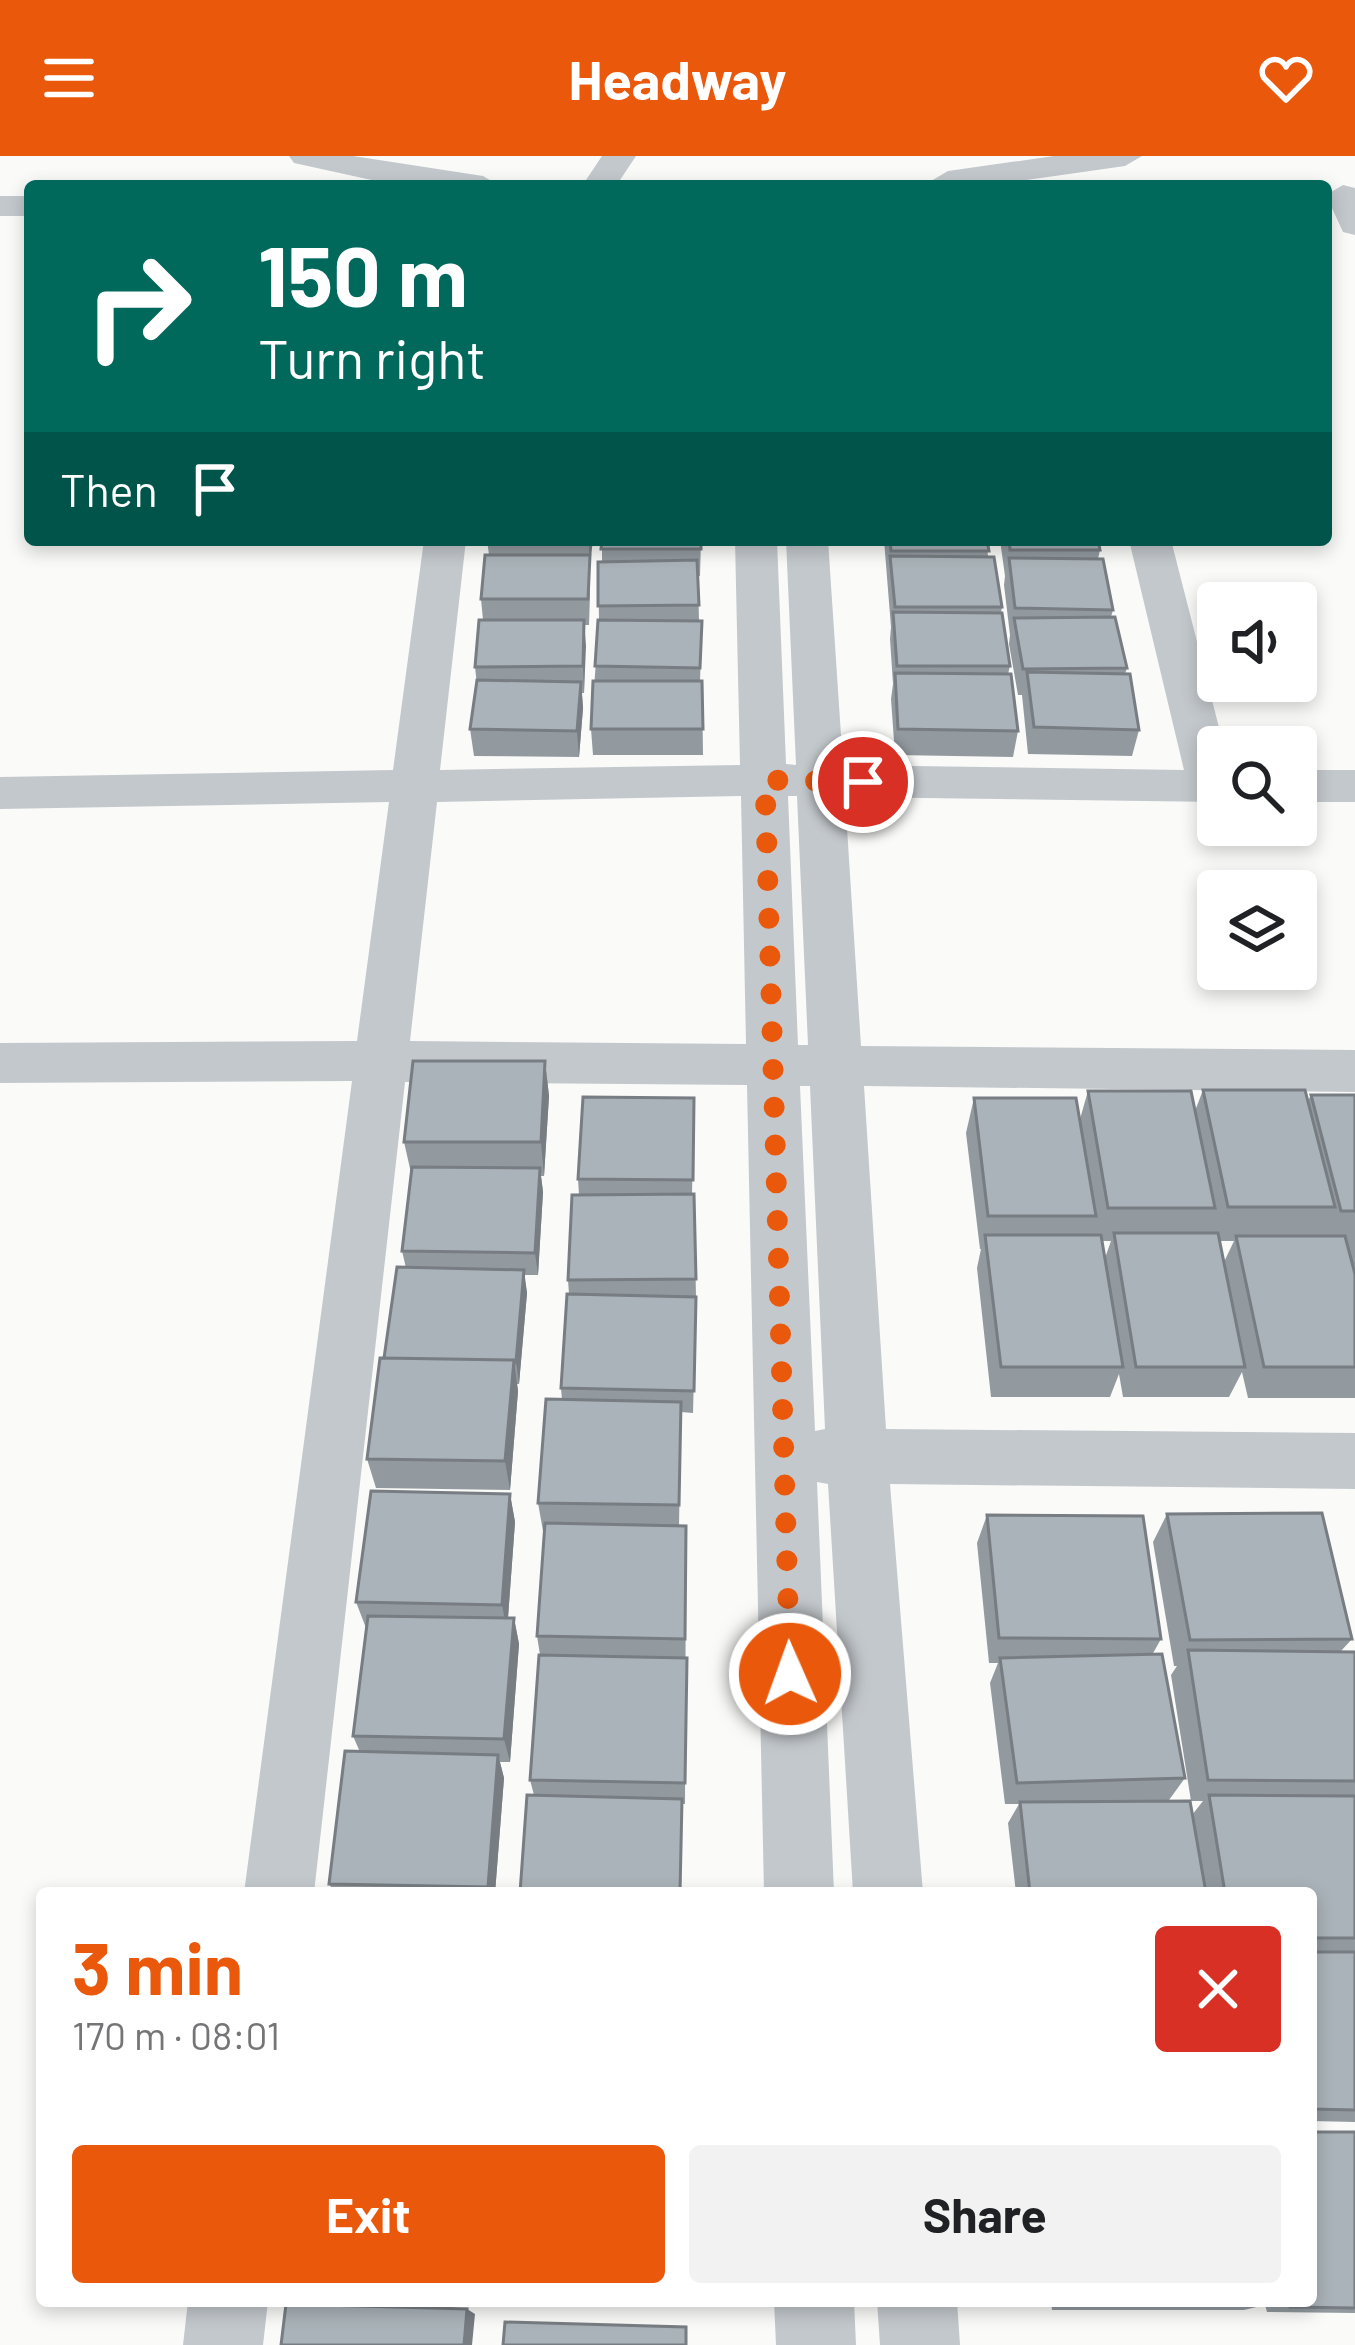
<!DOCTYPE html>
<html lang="en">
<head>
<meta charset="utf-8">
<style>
	:root { --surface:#fff; --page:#f2f2f2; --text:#202124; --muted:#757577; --accent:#ea580c }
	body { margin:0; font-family:Barlow,sans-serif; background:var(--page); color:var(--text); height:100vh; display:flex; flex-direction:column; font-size:45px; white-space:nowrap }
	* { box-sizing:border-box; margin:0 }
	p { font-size:39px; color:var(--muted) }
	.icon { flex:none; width:66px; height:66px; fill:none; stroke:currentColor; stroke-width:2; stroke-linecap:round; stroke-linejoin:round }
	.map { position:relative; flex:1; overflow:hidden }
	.side { position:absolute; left:36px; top:1731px; width:1281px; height:420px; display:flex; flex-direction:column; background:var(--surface); border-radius:12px; box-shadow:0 6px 18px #0003 }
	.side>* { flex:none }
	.top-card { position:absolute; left:24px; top:24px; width:1308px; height:366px; border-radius:12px; box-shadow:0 6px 18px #0003; background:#00695c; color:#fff; overflow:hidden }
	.fabs { position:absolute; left:1197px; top:426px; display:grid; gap:24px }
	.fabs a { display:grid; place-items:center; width:120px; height:120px; border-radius:12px; background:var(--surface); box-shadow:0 6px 18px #0003; font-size:60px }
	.pin { position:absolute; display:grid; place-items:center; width:102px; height:102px; color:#fff; margin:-51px; border:6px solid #fff; border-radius:50%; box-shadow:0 3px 12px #0007 }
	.me { position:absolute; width:132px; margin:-66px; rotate:358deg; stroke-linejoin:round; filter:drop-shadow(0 0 9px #0008) }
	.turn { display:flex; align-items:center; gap:42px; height:252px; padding:0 36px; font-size:54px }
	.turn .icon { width:156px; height:156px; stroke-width:2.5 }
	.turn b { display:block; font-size:84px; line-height:102px }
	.then { display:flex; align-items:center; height:114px; padding:0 36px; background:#0003; gap:24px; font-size:45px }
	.round { display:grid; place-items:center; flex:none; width:126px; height:126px; border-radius:12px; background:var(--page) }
	.headline { display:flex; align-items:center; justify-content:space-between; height:204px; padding:0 36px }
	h1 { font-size:72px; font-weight:700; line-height:90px; color:var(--accent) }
	.button { display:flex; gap:24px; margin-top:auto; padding:24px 36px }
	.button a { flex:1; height:138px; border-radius:12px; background:var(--accent); color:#fff; font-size:48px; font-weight:700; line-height:138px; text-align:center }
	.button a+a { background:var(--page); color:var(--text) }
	header { display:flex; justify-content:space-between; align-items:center; height:156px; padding:0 36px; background:var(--accent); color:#fff; font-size:54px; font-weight:700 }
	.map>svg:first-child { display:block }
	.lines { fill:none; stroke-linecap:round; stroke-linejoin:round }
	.minor { fill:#c3c8cc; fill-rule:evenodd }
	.wall { fill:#929a9f; fill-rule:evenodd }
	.shaded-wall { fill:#777d82 }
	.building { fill:#aab3b9; stroke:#777d82; stroke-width:3 }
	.route { stroke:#ea580c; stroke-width:21; stroke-dasharray:0 37.8 }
</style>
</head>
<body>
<header><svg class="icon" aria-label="menu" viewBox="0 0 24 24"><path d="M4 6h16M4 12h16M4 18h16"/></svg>Headway<svg class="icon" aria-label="heart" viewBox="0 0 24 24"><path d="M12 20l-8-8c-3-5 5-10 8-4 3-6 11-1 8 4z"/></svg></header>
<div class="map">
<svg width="1355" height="2189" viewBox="0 0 1355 2189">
	<rect width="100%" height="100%" fill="#fafaf8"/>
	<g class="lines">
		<!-- minor -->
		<path class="minor" d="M289,0h64l130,20 17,10h-101l-105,-23z
			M602,0h34l-20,30h-34z
			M1054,0h88l-17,10 -141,20h-49l-4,-5 17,-10z
			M1343,29l12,3v47l-12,-3 -17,-37z
			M0,40h30v20h-30z
			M424,384h42l-26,230 300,-5 -5,-225h42l9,224 10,1 -10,-225h42l15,225 341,5 -55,-230h42l53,207h-6v55l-373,-5 16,249 494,4v42l-491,-6 22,343 469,4v56l-465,-5 33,409h-70l-25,-409 -11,-2 17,411h-70l-17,-808 -342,-3 -91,811h-70l108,-812 -352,2v-40l357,-2 32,-239 -389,7v-32l393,-7zM741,640l5,248 -336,-3 27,-239zM788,640h9l11,249h-10zM800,930h10l15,343 -10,2z
			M1296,614h59v32h-59z
			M188,2145h80l-5,44h-80z
			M774,2145h80l2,44h-80z
			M877,2145h80l3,44h-80z"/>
	</g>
	<!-- wall -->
	<path class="wall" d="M487,384h106l-3,23 -1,62h-4l-1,68h-2l1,15 -4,49 -105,-1 -4,-27 7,-44 -2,-18 8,-47 -2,-21 8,-44z
		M602,384h99l-1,36h-2l1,45h3l-2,60h2l1,74h-110l-2,-26 8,-109 -1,-58h4z
		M884,384h103l1,17 14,50 -1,6 9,53 -2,8 10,57 -5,26 -118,-2 -4,-56 2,-15 -3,-45 1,-12z
		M1000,384h98l2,10 -2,9 15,51 -2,7 16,51 -2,6 14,56 -7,26 -104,-2 -6,-59h-4l-9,-51 1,-9 -6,-50 1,-9z
		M545,905l4,35 -5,80h-3l2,16 -5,83h-14l3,18 -8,91h-2l1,7 -8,99 -134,-2 -9,-29 17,-101 22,-90 -4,-17 9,-78 -7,-31z
		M1203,934l105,11 3,-6h44v303h-107l-6,-26 -13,25h-106l-4,-23 -9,23h-119l-14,-129 4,-19h-1l-14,-116 8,-35 106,21 8,-28 107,20zM1102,1085h9l-6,17zM1219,1085h15l-10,21z
		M694,942l-2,96h2l2,103 -3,116 -12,-1 -2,114h7l-1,278 -151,-9 -4,-15 10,-125 -3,-19 7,-105h-1l-5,-28 24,-103 -1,-12 8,-94 -1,-14 11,-85 -1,-16z
		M510,1338l5,28 -7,96h6l5,26 -9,118h-10l4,16 -9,115h-160l-6,-9 31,-132 -7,-16 13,-108 -10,-26z
		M1167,1358l185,125 -11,12 14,1v470l-44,-1v-228h-295l-8,-70 11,-19h-14l-15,-121 8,-20h-9l-12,-120 10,-28 174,124 -9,16 33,123 -16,22 -50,1 73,14 11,-14h-12l-20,-126 6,-9h-3l-21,-124z
		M1355,1976v181l-88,-1 -2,-7 -21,5h-192l-1,-9h260z"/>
	<!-- shaded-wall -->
	<path class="shaded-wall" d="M589,384h4l-3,23 -1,62z
		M584,464l2,26 -2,47 -1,-27z
		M581,526l2,26 -4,49 -2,-26z
		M545,905l4,35 -5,80 -3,-34z
		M540,1012l3,24 -5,83 -3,-22z
		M524,1114l3,23 -8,91 -3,-22z
		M514,1204l4,31 -8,99 -5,-29z
		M510,1338l5,28 -8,109 -5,-26z
		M514,1462l5,26 -9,118 -6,-23z
		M498,1599l6,23 -9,115h-5l-2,-6z
		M467,2153l8,5 -3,31h-8z"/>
	<!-- building -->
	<path class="building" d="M602,384h99v9h-100z
		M890,384h97l2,11h-98z
		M1009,384h89l2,10h-90z
		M485,399h105l-2,44h-107z
		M890,400l104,1 8,50h-107z
		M1009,402l94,1 10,51 -98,-2z
		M697,404l2,45 -101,1v-44z
		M893,456l109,1 8,53h-113z
		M1115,461l12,51 -104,1 -9,-51z
		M479,464h105l-1,46 -108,1z
		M598,464l104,1 -2,47 -105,-2z
		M1027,516l103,2 9,56 -105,-3z
		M895,517l116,1 7,57 -120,-2z
		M477,524l104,2 -4,49 -107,-2z
		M593,525h109l1,48h-112z
		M413,905h132l-4,81h-137z
		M1203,934h102l30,117h-107z
		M1088,935h103l24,117h-107z
		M1311,939h44v116h-14z
		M583,941l111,1 -1,82 -115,-1z
		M974,942h102l20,118h-108z
		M412,1011l128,1 -5,85 -133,-2z
		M694,1038l2,85 -128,1 4,-85z
		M1114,1077h104l27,134h-109z
		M985,1079h116l22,132h-122z
		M1236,1080h109l10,38v93h-91z
		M397,1111l127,3 -8,92 -2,-2 -130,-2z
		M567,1138l129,3 -2,94 -133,-3z
		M380,1202l134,2 -9,101 -138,-2z
		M546,1243l135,3 -2,103 -141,-2z
		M371,1335l139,3 -8,111 -146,-3z
		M1322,1357l30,126 -162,1 -23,-126z
		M987,1359l156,1 18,123 -162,-1z
		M545,1367l141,3 -1,113 -148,-3z
		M368,1460l146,2 -10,121 -151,-3z
		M1188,1494l167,2v129l-147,-1z
		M1162,1498l23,124 -168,5 -17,-125z
		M539,1499l148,3 -2,125 -155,-3z
		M345,1595l153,4 -10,132 -159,-3z
		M527,1639l155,4 -2,94h-160z
		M1209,1639l146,1v142h-44v-45h-86z
		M1190,1645l16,92h-176l-10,-91z
		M1311,1796h44v158l-44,-1z
		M1311,1976h44v176l-65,-1 -1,-6h22z
		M1066,2145h200l1,3h-200z
		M286,2148l181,5 -3,36h-183z
		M505,2166l181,5v18h-183z"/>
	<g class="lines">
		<!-- route -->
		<path class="route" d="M790,1518l-25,-894 98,2"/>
	</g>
</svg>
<div class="fabs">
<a><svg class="icon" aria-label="sound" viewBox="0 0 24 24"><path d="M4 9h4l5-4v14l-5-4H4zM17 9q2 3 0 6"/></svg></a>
<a><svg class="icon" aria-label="search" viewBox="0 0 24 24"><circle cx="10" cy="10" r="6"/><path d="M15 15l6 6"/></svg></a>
<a><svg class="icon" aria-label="layers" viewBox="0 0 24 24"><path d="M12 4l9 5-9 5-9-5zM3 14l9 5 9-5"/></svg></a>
</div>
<div class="pin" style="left:863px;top:626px;background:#d93025"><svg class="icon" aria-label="arrive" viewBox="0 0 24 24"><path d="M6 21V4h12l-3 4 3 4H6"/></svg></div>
<svg class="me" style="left:790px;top:1518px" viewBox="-20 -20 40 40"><circle r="17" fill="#ea580c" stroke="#fff" stroke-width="3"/><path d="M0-11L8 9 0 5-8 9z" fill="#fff"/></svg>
<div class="top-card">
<div class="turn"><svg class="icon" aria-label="right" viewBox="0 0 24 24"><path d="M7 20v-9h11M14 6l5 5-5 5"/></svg><div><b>150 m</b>Turn right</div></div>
<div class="then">Then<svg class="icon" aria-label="arrive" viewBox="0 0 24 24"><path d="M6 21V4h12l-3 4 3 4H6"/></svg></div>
</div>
<section class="side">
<div class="headline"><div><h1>3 min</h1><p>170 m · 08:01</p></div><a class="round" style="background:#d93025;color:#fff"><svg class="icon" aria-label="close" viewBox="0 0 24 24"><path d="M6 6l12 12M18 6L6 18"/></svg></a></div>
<div class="button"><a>Exit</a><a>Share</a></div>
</section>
</div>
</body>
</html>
